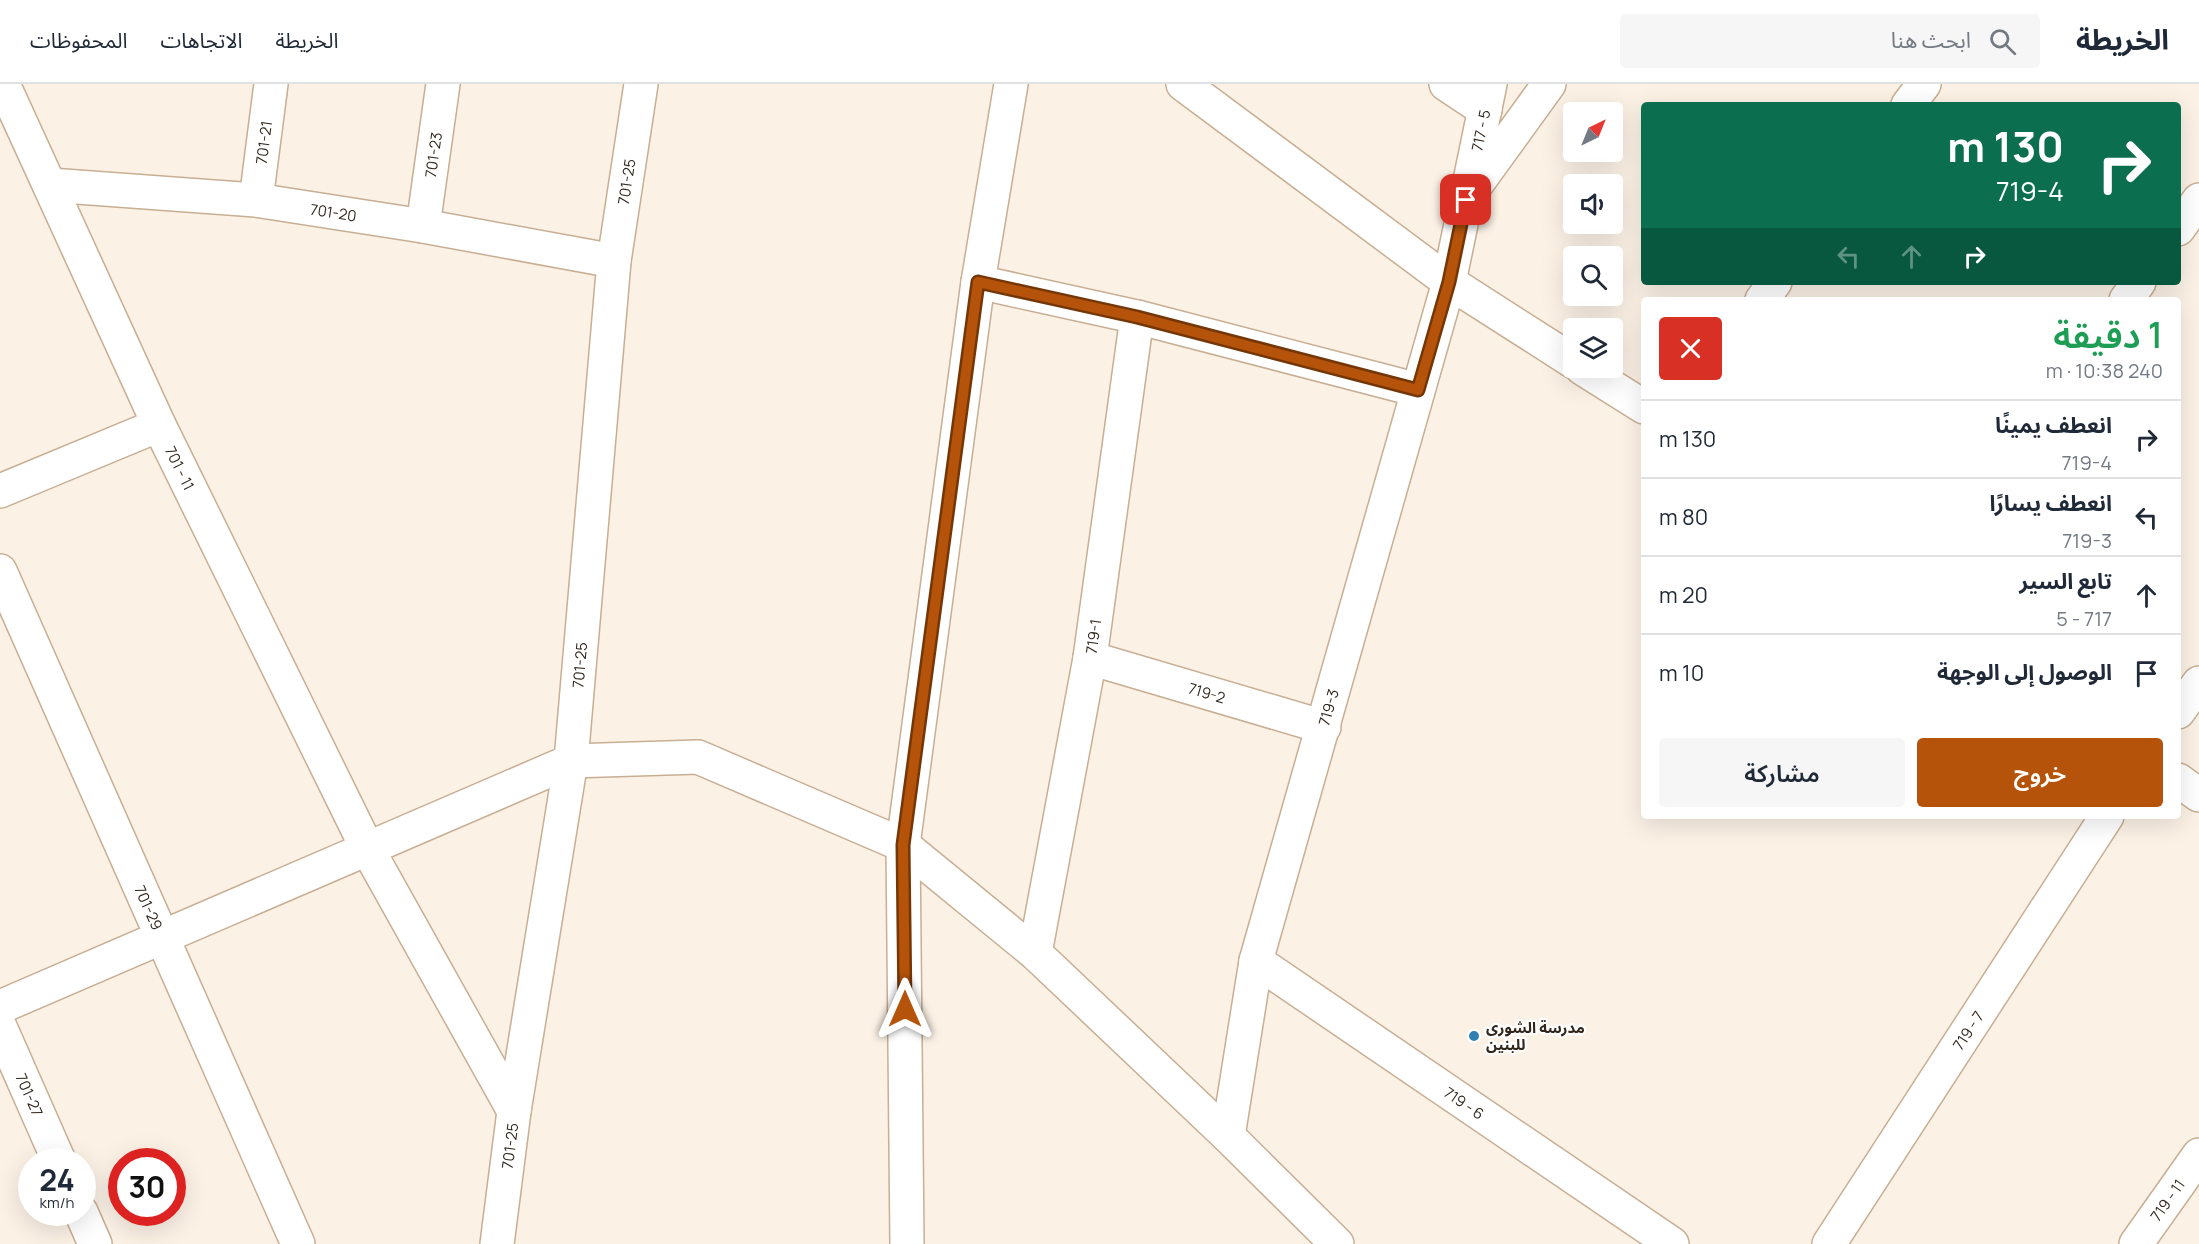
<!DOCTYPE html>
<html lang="ar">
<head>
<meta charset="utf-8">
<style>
	:root { --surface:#fff; --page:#f6f6f7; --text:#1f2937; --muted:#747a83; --line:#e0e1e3; --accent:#b45309 }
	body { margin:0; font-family:Manrope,"Noto Sans Arabic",sans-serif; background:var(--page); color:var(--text); direction:rtl; height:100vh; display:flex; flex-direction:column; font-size:22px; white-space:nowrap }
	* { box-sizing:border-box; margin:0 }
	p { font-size:20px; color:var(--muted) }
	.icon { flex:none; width:33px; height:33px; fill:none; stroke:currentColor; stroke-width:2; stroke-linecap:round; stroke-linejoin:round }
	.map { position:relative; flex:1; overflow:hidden; direction:ltr }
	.details { position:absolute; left:1641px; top:213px; width:540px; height:522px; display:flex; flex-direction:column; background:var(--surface); border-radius:6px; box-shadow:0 6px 24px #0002; direction:rtl }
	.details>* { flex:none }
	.banner { position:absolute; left:1641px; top:18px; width:540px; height:183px; border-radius:6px; box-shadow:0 6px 24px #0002; direction:rtl; background:#0b6e4f; color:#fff; overflow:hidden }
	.needle { width:39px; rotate:43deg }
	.tools { position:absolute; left:1563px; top:18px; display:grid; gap:12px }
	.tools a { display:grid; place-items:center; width:60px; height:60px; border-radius:6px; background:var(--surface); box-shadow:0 6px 24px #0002; font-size:30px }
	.speed { position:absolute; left:18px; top:1064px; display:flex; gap:12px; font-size:30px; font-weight:700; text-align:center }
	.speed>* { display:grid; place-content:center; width:78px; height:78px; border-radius:50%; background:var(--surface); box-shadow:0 6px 24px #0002; line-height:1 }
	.speed small { font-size:15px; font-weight:400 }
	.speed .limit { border:9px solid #d22; background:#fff; color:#111 }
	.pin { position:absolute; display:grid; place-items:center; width:51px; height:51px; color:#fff; margin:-26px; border-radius:12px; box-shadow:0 3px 9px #0006 }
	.me { position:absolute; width:66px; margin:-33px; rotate:0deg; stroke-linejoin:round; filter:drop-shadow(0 0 4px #0008) }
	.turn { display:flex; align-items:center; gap:21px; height:126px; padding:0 18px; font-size:27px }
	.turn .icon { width:78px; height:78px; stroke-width:2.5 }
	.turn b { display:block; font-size:42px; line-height:51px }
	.lanes { display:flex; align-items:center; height:57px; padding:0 18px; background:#0003; justify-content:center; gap:30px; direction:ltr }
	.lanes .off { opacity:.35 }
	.round { display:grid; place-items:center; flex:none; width:63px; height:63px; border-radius:6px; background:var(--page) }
	.overview { display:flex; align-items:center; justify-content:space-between; height:102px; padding:0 18px }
	h1 { font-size:36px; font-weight:600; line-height:45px; color:#1e9e55 }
	.button { display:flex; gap:12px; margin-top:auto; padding:12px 18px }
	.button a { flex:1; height:69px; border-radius:6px; background:var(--accent); color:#fff; font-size:24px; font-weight:600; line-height:69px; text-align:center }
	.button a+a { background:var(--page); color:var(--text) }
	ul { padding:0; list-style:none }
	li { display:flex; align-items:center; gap:18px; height:78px; padding:0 18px; border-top:2px solid var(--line) }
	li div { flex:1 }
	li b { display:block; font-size:22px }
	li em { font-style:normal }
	header { display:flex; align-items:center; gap:36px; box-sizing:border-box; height:84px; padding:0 30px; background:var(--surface); border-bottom:2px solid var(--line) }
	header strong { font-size:28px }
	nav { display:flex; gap:33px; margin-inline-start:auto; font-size:21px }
	.search { width:420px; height:54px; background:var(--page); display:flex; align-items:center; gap:15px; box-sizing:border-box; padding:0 21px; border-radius:6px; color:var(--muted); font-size:22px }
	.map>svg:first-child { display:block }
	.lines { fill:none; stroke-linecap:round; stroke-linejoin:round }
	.minor-casing { stroke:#c8ae93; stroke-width:36 }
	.minor { stroke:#fff; stroke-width:33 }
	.route-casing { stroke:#753606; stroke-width:15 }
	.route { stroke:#b45309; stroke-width:10 }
	.poi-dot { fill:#3180b2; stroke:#fff; stroke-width:2 }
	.labels { text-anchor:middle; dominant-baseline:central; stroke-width:4.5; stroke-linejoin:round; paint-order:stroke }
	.street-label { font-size:15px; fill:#30261c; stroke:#fff }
	.poi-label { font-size:15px; font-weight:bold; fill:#30261c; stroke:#fff; text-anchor:start }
</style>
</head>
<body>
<header>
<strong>الخريطة</strong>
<div class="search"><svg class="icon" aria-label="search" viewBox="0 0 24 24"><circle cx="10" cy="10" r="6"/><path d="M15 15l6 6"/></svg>ابحث هنا</div>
<nav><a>الخريطة</a><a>الاتجاهات</a><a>المحفوظات</a></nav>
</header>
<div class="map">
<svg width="2199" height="1160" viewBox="0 0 2199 1160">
	<rect width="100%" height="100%" fill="#fbf1e5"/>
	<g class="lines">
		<!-- minor casing -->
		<g class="minor-casing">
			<g id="minor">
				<path id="s1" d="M3,0l156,341 208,423 147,263"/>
				<path d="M1183,0l266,198 125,80"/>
				<path d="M1446,0l39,26"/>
				<path d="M1908,21l16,-21"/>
				<path id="s2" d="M50,101l206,15 167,26 191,35"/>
				<path d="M1473,105l76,-105"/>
				<path id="s3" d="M256,116l15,-116"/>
				<path id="s4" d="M423,142l20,-142"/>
				<path d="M2178,145l21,-29"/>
				<path d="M978,198l159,35 281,73"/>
				<path d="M1762,216l13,-18"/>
				<path d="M2126,216l13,-18"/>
				<path d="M1582,284l62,39"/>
				<path d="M0,407l159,-66"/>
				<path id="s5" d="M0,487l298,673"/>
				<path id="s6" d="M1090,574l234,69"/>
				<path d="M2178,628l21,-29"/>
				<path d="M2178,696l21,15"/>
				<path id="s7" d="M1035,869l55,-295 47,-341"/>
				<path id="s8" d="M1256,877l416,283"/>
				<path d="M0,923l571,-246 127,-4 205,88 132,108 193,183 109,108"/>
				<path id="s9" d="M0,943l59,134"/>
				<path id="s10" d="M1228,1052l28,-175 193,-679 41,-198"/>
				<path d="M81,1128l14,32"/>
				<path id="s11" d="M497,1160l17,-133 57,-350 43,-500 27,-177"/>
				<path d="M907,1160l-4,-399 75,-563 33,-198"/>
				<path id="s12" d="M1829,1160l278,-428"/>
				<path id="s13" d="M2136,1160l63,-89"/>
			</g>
		</g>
		<!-- minor -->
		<use href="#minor" class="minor"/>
	</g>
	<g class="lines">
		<!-- route casing -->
		<g class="route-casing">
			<path id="route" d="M905,925l-2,-164 75,-563 159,35 281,73 31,-108 17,-82"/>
		</g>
		<!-- route -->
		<use href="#route" class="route"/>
	</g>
	<!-- markers -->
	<circle class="poi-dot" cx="1474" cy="952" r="6"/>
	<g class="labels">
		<!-- street labels -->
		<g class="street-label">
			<text stroke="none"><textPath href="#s10" startOffset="1038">717 - 5</textPath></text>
			<text stroke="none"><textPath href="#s3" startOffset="58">701-21</textPath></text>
			<text stroke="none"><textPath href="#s4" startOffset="72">701-23</textPath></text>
			<text stroke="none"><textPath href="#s11" startOffset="1071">701-25</textPath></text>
			<text stroke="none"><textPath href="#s2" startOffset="285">701-20</textPath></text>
			<text stroke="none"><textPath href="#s1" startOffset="423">701 - 11</textPath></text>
			<text stroke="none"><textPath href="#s7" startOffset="322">719-1</textPath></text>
			<text stroke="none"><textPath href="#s11" startOffset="585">701-25</textPath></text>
			<text stroke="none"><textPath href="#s6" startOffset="122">719-2</textPath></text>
			<text stroke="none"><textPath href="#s10" startOffset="441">719-3</textPath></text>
			<text stroke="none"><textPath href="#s5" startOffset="368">701-29</textPath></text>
			<text stroke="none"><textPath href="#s12" startOffset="255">719 - 7</textPath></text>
			<text stroke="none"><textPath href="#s9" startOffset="74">701-27</textPath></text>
			<text stroke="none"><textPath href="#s8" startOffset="252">719 - 6</textPath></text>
			<text stroke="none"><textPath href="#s11" startOffset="99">701-25</textPath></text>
			<text stroke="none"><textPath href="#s13" startOffset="54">719 - 11</textPath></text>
		</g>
		<!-- poi labels -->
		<g class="poi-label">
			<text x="1486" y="943">مدرسة الشورى<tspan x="1486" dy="17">للبنين</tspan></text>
		</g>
	</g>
</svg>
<div class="tools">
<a><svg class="needle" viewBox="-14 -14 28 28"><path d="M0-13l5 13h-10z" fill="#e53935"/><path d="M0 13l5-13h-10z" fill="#747a83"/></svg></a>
<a><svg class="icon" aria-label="sound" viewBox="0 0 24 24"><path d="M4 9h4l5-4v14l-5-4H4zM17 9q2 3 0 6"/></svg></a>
<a><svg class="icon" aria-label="search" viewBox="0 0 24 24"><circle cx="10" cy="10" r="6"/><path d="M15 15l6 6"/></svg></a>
<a><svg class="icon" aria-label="layers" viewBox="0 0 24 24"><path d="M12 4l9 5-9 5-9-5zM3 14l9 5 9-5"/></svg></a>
</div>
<div class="speed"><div>24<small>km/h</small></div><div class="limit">30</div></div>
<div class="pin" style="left:1466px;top:116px;background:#d93025"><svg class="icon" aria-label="arrive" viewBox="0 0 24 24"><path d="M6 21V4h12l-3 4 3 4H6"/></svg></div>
<svg class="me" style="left:905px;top:925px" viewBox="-20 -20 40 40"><path d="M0-17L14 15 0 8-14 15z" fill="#b45309" stroke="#fff" stroke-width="4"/></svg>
<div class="banner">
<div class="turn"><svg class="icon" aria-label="right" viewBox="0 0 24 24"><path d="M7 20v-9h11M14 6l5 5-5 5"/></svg><div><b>130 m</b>719-4</div></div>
<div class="lanes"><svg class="icon off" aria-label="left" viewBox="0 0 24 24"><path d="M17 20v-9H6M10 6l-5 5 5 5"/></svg><svg class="icon off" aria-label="ahead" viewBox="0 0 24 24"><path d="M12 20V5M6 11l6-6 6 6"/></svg><svg class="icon" aria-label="right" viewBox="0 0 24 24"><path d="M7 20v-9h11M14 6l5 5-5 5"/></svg></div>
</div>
<section class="details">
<div class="overview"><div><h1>1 دقيقة</h1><p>240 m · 10:38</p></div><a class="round" style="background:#d93025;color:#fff"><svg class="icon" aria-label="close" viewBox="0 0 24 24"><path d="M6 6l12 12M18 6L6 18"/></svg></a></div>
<ul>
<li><svg class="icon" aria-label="right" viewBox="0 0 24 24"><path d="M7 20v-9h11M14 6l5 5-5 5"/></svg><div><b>انعطف يمينًا</b><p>719-4</p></div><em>130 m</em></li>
<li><svg class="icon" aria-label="left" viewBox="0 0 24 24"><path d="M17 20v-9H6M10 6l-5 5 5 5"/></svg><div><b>انعطف يسارًا</b><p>719-3</p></div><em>80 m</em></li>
<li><svg class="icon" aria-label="ahead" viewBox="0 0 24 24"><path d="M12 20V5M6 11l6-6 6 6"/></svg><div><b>تابع السير</b><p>717 - 5</p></div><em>20 m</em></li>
<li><svg class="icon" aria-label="arrive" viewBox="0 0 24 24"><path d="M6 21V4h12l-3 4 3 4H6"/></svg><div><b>الوصول إلى الوجهة</b></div><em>10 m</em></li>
</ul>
<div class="button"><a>خروج</a><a>مشاركة</a></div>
</section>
</div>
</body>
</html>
